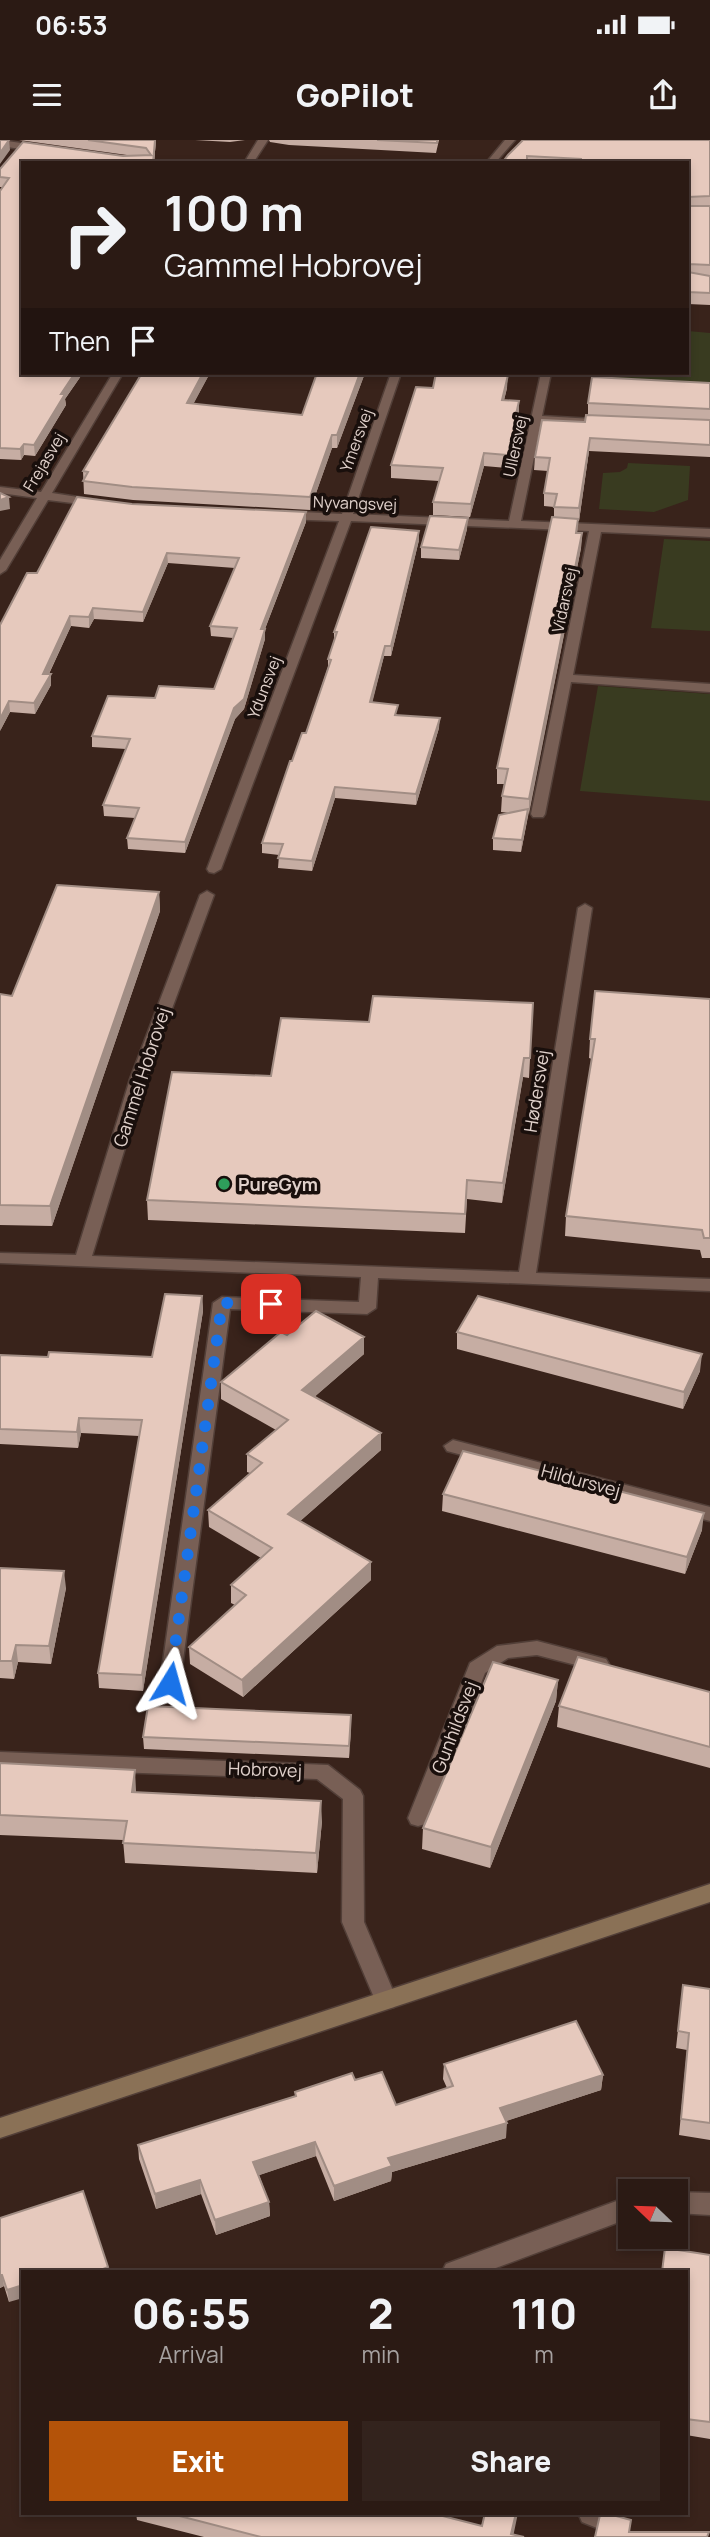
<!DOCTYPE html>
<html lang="en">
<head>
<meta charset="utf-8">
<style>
	:root { --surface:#2b1a14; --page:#33231d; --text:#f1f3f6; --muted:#a6a1a0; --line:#473834; --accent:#b45309 }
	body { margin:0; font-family:Manrope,sans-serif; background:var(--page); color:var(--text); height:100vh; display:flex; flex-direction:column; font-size:26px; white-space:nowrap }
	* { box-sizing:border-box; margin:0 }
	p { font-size:23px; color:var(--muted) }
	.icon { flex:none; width:38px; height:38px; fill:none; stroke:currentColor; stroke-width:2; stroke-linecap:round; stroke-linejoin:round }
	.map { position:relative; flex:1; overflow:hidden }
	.drawer { position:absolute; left:21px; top:2130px; width:667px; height:245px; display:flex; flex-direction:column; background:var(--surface); border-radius:0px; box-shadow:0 4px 10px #0003,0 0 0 2px var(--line) }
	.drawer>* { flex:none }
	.guide { position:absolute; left:21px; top:21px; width:668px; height:214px; border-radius:0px; box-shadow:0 4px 10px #0003,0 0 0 2px var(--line); background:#2b1a14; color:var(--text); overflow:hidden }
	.needle { width:46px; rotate:293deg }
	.controls { position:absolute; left:618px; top:2039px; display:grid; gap:14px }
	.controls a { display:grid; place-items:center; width:70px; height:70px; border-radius:0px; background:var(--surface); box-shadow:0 4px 10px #0003,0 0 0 2px var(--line); font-size:35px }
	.pin { position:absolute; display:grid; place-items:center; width:60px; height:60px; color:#fff; margin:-30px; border-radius:14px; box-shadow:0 4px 10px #0006 }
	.me { position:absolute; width:77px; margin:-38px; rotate:8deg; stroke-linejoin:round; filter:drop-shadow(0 0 5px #0008) }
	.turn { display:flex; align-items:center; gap:24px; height:147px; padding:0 28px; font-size:32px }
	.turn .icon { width:91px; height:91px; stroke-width:2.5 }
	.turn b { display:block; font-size:49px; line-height:60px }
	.then { display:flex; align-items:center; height:66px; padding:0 28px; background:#0003; gap:14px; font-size:26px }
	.eta { display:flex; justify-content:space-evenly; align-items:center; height:119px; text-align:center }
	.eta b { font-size:42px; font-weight:800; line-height:49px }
	.cta { display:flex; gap:14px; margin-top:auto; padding:14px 28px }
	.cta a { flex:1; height:80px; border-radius:0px; background:var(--accent); color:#fff; font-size:28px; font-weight:800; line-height:80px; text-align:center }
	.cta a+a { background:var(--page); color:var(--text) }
	.status { display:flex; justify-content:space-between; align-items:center; height:49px; padding:0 35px; background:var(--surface); direction:ltr }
	.status svg { height:19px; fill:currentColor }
	header { display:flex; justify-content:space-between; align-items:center; height:91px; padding:0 28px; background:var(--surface); font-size:32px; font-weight:800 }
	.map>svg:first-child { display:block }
	.green { fill:#393b20 }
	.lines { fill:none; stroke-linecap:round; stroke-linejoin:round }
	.street-casing { stroke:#523f38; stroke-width:3 }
	.secondary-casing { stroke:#523f38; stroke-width:3 }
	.street { fill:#785f55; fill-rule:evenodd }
	.secondary { fill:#8a7156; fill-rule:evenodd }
	.wall { fill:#c6ada3 }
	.shaded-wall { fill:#a18d84 }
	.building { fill:#e6c9bd; stroke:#a18d84; stroke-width:2 }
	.route { stroke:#1a73e8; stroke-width:12; stroke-dasharray:0 21.6 }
	.leisure-dot { fill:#2e9e5b; stroke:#190f0c; stroke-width:2.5 }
	.labels { text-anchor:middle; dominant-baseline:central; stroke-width:7; stroke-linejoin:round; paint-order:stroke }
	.far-street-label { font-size:16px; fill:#e0d1cb; stroke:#190f0c }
	.street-label { font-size:18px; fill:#e0d1cb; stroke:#190f0c }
	.poi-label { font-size:18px; font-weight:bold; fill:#e0d1cb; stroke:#190f0c; text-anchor:start }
</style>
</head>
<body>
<div class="status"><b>06:53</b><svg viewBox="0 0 49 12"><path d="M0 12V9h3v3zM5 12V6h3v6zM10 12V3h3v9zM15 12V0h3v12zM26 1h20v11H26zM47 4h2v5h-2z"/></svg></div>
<header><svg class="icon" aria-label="menu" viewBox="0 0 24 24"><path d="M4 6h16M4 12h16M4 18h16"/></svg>GoPilot<svg class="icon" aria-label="share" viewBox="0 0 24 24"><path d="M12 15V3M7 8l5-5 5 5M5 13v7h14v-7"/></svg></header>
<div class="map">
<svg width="710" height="2397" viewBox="0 0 710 2397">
	<rect width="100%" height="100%" fill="#39231b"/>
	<!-- green -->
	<path class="green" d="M688,191l22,2v53l-102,-4v-8l-18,-1h98z
		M628,323l62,3 -2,34 -34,12 -55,-3 4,-36 17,-1 7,-4z
		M664,399l46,2v90l-59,-3z
		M598,546l112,8v107l-130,-10z"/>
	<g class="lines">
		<!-- street casing -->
		<g class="street-casing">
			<path id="street" d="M0,0l42,6 5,3 -5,3 -42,-6z
				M258,0h10l-15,23h-9z
				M505,0h10l-20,23h-9z
				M113,233h10l-71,120 45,7 6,3 -6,3 -49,-6 -42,70 -6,4v-14l37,-62 -37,-5v-6l41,5z
				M391,233h10l-48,141 156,7 32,-148h10l-9,43 68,4 6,3 -6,3 -69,-3 -20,98 189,8v8l-109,-5 -28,143 137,9v8l-139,-10 -26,132 -2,3h-10l-2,-3 58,-283 -238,-10 -130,348 -7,4 -5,-1 -2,-3 132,-348 -57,-2 -6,-4 6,-4 60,3z
				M207,751l7,4 -68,184 -54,177 427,16 59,-364 7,-4 7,4 -56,365 174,6v12l-332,-13 -2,30 -9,6 -137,-5 -50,374 -3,5 -7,3 -7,-3 -3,-5 53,-380 9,-6 137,5 2,-25 -361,-14v-10l76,2 54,-176 70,-184z
				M453,1300l257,67v14l-263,-70 -3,-5z
				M537,1501l69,18 3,5 -3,5 -7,2 -62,-16 -29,3 -23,15 -57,145 -3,6 -7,2 -7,-2 -3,-6 62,-155 27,-17z
				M0,1612l328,13 32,25 3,6 1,126 33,78 -3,7 -8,2 -8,-2 -36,-85 1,-123 -26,-20 -317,-11z
				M676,2052l34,1v22l-34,-2z
				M630,2056v22l-145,54h-43l4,-8z
				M578,2373h31l1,2 -4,9 -9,4 -15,-6z"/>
		</g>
		<!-- secondary casing -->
		<g class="secondary-casing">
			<path id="secondary" d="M710,1744v18l-710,236v-20z"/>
		</g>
		<!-- street -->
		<use href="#street" class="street"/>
		<!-- secondary -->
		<use href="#secondary" class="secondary"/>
	</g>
	<!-- wall -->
	<path class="wall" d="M19,0h137l-2,23h-131v210h60l-18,26 1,6 -31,51 -11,-1 -3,5 -21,-1v-268l3,-4h-3v-18l23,-27 100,14h11z
		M195,0h50l-15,2z
		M269,0h170l-3,13 -147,-8 -19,-3z
		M710,0v165l-22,-1v-141h-186l6,-8z
		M210,233l-17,31 109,11 63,-42 -28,75h-5l-22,62 -177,-10 -49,-6 -1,-23z
		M436,233h49v1l22,14 -3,12 15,14 -1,5h8v13l-8,37 -34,-3 -14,51 -37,-2v-13l6,-21 -48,-3v-13l42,-77z
		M710,243v74l-121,-6 -10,70h-1l-1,12h5l-1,15 -60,304 -28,-2v-12l16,-25 -8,-1 1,-16 2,-12h-7v-16l57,-250v-11l-10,-1v-13l4,-22 -14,-1 1,-13 50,-35 3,-7v-12z
		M132,364l174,18 -41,107v10l-21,70 -9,10 -50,134 -57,-4 -1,-11 8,-20 -31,-2 -1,-11 23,-56 -34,-2v-11l63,-38 59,-9 19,-51 -22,-2 -1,-10 25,-58 -67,-5 -25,59 -49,-3 -5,9 -18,-2 -22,48h2v11l-16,29 -25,-2 -10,19 37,-158z
		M467,389l-8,31 -38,-2v-11z
		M419,400l-28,116h-7l-12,46 26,13 41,13 -23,77 -81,-7 -23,73 -34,-3 1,-13 -17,-2v-10l30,-82 14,-28 22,-66v-8l6,-17v-10z
		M159,752l1,19 -108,315 -52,-1v-231l12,2z
		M710,859v259h-8l-2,-8 -135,-14 1,-20 26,-157 -3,-1 1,-19z
		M533,863l-4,75 -6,-1 -21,126 -35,-4 -2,34 -317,-13 -1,-20 124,-124 98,-54z
		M202,1156l1,15 -60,380 -44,-3 -1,-15 41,-237 -58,-3 -3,15 -78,-4v-89l48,2h104z
		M457,1192l243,39 -17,38 -226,-60z
		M287,1195l77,19 -49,42 66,54 -81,71 71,59 -128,117 -53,-33 -1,-17 46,-42 -4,-2v-18l30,-27 -52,-31 -1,-17 42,-37 -3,-1v-18l29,-24 -55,-31v-17z
		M443,1354l259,36 -17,44 -243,-63z
		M0,1428l66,20 -15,76 -33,-2 -4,17 -14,-1z
		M558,1540l-2,21 -66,167 -68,-19 1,-21z
		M710,1552v76l-153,-41 2,-21z
		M351,1587l-2,31 -205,-9 -1,-12z
		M0,1623l136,27v2l186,29 -5,52 -192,-10 -2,-23 -123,-5z
		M683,1845l27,4v151l-31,-5 8,-85 -11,-2z
		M444,1924l159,11 -2,15 -95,31v17l-114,34 -1,9 -57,20 -18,-45 -57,19 10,27 1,14 -54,19 -15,-41 -45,15 -17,-50 -1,-14 157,-49v-4l60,-12 41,25 51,-17 -4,-9z
		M0,2078l23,54 -14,30 -5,-16 -4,2z
		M665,2108l45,7v184l-24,-4v-163h-24z
		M136,2373h295l93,24h-320l-67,-17z"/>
	<!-- shaded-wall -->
	<path class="shaded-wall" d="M9,0l1,10 -10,14v-11z
		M155,0h1l-2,23h-1z
		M75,233h8l-18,26 1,6 -31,51 -1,-11 27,-51z
		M203,233h7l-23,43v-13z
		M360,233h5l-28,75v-13z
		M508,235l-1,13 -6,25 1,-13z
		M519,261v13l-4,17v-12z
		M526,279v13l-8,37v-13z
		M332,295v13l-22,62v-13z
		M590,298l-1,13 -10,70v-13z
		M24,304v11l-3,5 -1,-11z
		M484,313v13l-14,51 1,-13z
		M9,357l1,12 -10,2v-11z
		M306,372v10l-45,117v-10z
		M468,378l-1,11 -8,31v-10z
		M419,391v9l-28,116v-10z
		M582,393l-1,15 -52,266v-15z
		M167,413l1,10 -25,59v-10z
		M93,468l1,11 -5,9v-11z
		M70,476l1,10 -27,58 -1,-10z
		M265,489v10l-21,70 -9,10 -50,134v-11l49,-134z
		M385,506l-1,10 -14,56v-10z
		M51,534v11l-16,29 -1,-11z
		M9,561l1,11 -10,19v-12z
		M440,578l-1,10 -23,77v-11z
		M335,647v11l-23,73v-10z
		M528,669l-1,11 -6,32 1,-12z
		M159,752l1,19 -108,315 -2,-20z
		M524,918l-1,19 -21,126 1,-20z
		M202,1156l1,15 -60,380 -1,-16z
		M364,1197v17l-61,53 -1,-17z
		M702,1214l-2,17 -17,38 1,-17z
		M79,1278l2,15 -3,15 -1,-16z
		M381,1293v17l-92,81 -1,-17z
		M704,1373l-2,17 -17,44 2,-17z
		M371,1422v18l-128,117 -1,-17z
		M64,1431l2,17 -15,76 -2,-18z
		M16,1505l2,17 -4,17 -2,-18z
		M558,1540l-2,21 -66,167 1,-21z
		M351,1575v12l-2,31v-12z
		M135,1630l1,20 -2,21 -2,-19z
		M321,1661l1,20 -5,52 -1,-20z
		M603,1935l-2,15 -101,33v-15z
		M507,1983l-1,15 -114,34 -1,9 -57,20v-15l54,-28z
		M315,2002l1,14 -62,21 -1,-15z
		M200,2040l1,14 -45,15 -1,-15z
		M269,2062l1,14 -54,19 -1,-15z
		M108,2127l1,5h-13z
		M0,2135h2l2,11 -4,2z
		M23,2145v13l-14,4 -2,-12z
		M516,2373h2l-5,24h-2z"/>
	<!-- building -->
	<path class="building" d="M0,0h9l-9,13z
		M88,0h67l-2,23h-130v210h52l-14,21h4l-31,51 -10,-1 -4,5 -20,-1v-257l9,-13 -9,-1v-8l23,-27 100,14 28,-1 -5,-7z
		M377,0h60v3z
		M523,0h187v56l-22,1v-34h-107v-4l-54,-3v7h-25l6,-8z
		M688,63l1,3h21v59l-21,-1 -1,4z
		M688,132l22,4v17l-22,-1z
		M142,233h61l-16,30 115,12 15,-42h43l-23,62h-5l-22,62 -178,-10 -49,-6 5,-9 -5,-1z
		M436,233h47v1l25,1 -6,25 17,1 -4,18h11l-8,37 -34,-3 -13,51 -38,-2 10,-34 -52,-3 25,-78 17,1z
		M592,237l118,6v26l-122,-6z
		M586,275l124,5v25l-120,-7 -11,70 -25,-1 3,-13 -13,-1 6,-35 -15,-1 7,-37 43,2z
		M0,353l9,4 -9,3z
		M77,357l55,7 174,8 -45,117h4l-21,70 -10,9 -49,134 -58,-4 12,-30 -36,-3 27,-66 -38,-3 16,-40 47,2 4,-12 55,3 23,-61 -27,-2 29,-68 -72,-5 -24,59 -50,-4 -4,9 -19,-1 -27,58h8l-17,29 -25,-2 -9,18v-94l27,-52h10z
		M430,376l38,2 -9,32 -38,-3z
		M552,377l26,2 -2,14h6l-53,266 -27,-3 6,-27 -11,-1z
		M371,387l48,4 -28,115h-6l-15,56 28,3 -3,10 45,3 -24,76 -81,-7 -23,74 -34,-3 5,-14 -21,-1 28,-82h2l10,-28h4l25,-73 -3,-1 9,-27h-3z
		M528,669l-6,31 -29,-2 6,-23z
		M57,745l102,7 -109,314 -50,-1v-211l12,2z
		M595,851l115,8v239h-6l-2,-8 -136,-14 29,-177h-5z
		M373,856l160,7 -3,55h-6l-21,125 -36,-3 -2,34 -318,-14 25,-128 99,4 10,-58 88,4z
		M165,1154l37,2 -60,379 -44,-2 44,-253 -63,-2 -2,14 -77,-3v-74l48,2 1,-5 103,5z
		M478,1156l224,58 -18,38 -227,-60z
		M316,1171l48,26 -62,53 79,43 -93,81 83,48 -129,118 -53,-33 57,-52 -15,-10 41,-37 -64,-38 54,-47 -15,-9 41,-34 -67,-38 60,-50 6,3z
		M463,1311l241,62 -17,44 -244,-63z
		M0,1428l64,3 -15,75 -33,-1 -4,16h-12z
		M578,1517l132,35v55l-151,-41z
		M493,1522l65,18 -67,167 -68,-19z
		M148,1566l203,9 -2,31 -206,-9z
		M0,1623l135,7 -3,22 189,9 -5,52 -193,-10 4,-22 -127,-6z
		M683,1845l27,4v134l-29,-4 8,-86 -11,-2z
		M576,1881l27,54 -103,33 7,15 -119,35 4,8 -58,20 -19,-44 -62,20 16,40 -54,18 -15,-40 -45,14 -17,-49 158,-49 -1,-4 57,-19 3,7 27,-8 14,33 57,-19 -9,-22z
		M83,2051l25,76 -12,5h-73v13l-16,5 -5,-15h-2v-57z
		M665,2108l45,7v167l-24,-3v-147h-24z
		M168,2373h263l51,13 3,-13h31l-5,21 13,3h-263z
		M605,2373l26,7 -2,12h80l-2,5h-112l5,-22z"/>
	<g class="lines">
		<!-- route -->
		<path class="route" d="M170,1543l52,-380 49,1"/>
	</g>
	<!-- markers -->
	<circle class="leisure-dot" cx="224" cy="1044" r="7"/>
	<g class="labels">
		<!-- far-street labels -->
		<g class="far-street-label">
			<text transform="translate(356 300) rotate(-70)">Ymersvej</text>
			<text transform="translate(515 306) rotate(-78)">Ullersvej</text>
			<text transform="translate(44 322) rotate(-59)">Frejasvej</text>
			<text transform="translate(355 363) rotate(2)">Nyvangsvej</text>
			<text transform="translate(564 460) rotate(-78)">Vidarsvej</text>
			<text transform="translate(264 547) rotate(-69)">Ydunsvej</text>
		</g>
		<!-- street labels -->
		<g class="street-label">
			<text transform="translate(141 937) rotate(-72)">Gammel Hobrovej</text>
			<text transform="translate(536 951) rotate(-81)">Hødersvej</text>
			<text transform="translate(581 1340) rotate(15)">Hildursvej</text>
			<text transform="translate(454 1587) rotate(-69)">Gunhildsvej</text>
			<text transform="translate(265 1629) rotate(2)">Hobrovej</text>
		</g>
		<!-- poi labels -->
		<g class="poi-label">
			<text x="238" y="1044">PureGym</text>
		</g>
	</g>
</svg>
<div class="controls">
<a><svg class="needle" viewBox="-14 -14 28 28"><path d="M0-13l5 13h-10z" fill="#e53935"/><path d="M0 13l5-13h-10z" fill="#a6a1a0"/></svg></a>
</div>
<div class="pin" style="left:271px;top:1164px;background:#d93025"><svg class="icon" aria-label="arrive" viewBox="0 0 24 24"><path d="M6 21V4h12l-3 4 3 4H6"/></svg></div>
<svg class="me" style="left:170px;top:1543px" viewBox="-20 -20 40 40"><path d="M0-17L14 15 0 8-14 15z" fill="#1a73e8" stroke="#fff" stroke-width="4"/></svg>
<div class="guide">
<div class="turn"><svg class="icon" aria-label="right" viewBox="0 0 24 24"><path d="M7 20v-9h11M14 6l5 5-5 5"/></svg><div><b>100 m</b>Gammel Hobrovej</div></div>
<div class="then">Then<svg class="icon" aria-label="arrive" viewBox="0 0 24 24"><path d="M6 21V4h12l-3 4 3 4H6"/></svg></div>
</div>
<section class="drawer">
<div class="eta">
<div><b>06:55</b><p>Arrival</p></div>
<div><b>2</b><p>min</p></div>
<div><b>110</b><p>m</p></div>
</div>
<div class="cta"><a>Exit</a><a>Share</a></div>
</section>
</div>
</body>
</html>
